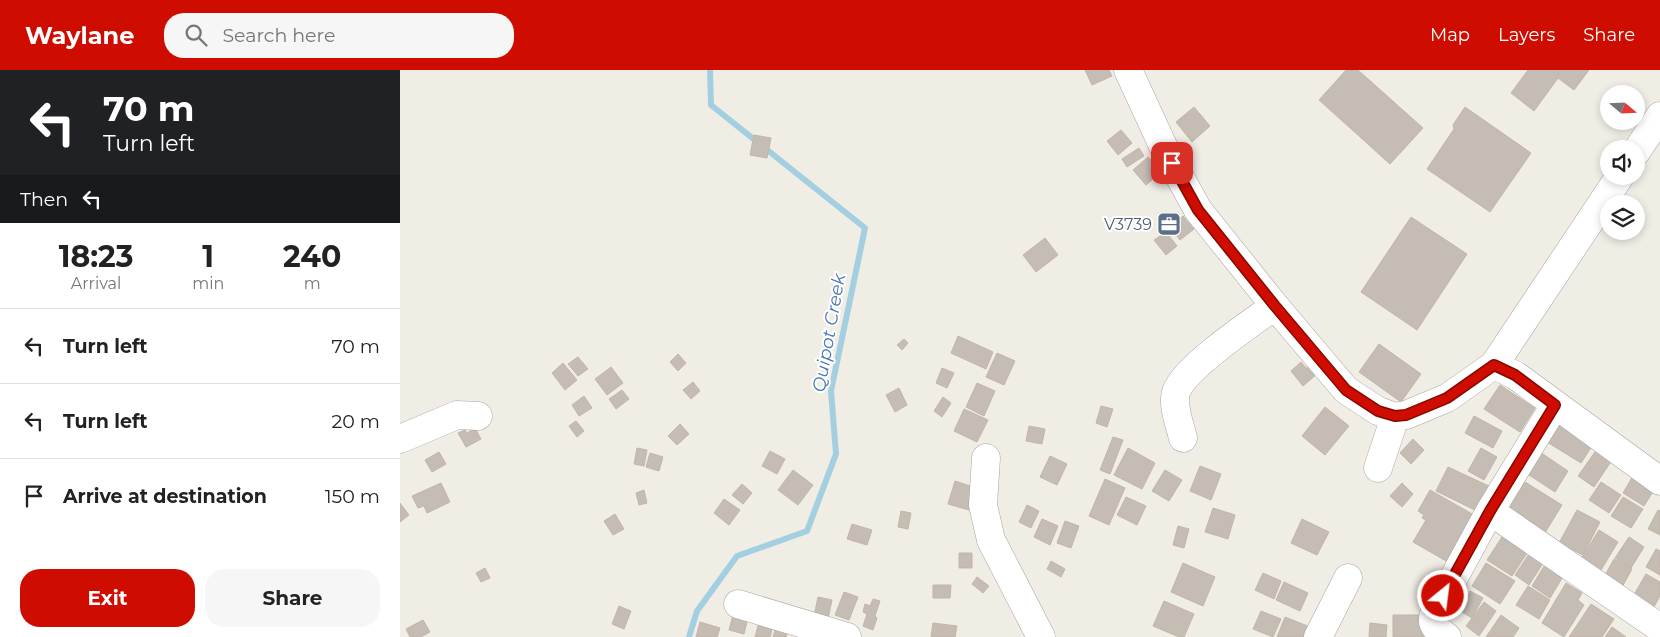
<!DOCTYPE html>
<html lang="en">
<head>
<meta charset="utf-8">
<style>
	:root { --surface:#fff; --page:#f6f6f6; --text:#222; --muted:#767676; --line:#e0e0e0; --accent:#ce0c00 }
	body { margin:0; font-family:Montserrat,sans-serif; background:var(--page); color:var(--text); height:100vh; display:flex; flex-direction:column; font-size:19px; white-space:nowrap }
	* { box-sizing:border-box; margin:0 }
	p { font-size:16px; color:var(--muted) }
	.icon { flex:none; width:28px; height:28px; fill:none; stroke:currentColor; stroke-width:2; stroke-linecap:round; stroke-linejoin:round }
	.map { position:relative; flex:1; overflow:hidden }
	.drawer { display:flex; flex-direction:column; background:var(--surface); width:400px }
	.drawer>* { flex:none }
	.guide { background:#202124; color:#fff; overflow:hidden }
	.needle { width:32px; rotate:109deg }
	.tools { position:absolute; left:1200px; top:15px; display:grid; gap:10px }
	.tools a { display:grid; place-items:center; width:45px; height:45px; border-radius:50%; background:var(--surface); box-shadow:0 2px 8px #0003; font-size:25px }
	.pin { position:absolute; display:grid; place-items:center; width:42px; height:42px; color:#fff; margin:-21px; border-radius:10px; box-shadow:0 2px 8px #0006 }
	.me { position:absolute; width:55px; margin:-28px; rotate:29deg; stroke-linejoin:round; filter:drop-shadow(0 0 4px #0008) }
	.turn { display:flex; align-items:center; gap:18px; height:105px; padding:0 20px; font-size:22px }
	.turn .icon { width:65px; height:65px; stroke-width:2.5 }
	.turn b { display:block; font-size:35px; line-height:42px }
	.then { display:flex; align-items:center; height:48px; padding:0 20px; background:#0003; gap:10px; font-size:19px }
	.eta { display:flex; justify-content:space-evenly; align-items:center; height:85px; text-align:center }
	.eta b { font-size:30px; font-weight:700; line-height:35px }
	.button { display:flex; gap:10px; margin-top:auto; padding:10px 20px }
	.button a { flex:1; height:58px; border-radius:20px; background:var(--accent); color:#fff; font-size:20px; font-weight:700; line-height:58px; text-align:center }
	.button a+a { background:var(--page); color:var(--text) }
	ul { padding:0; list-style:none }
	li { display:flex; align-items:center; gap:15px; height:75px; padding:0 20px; border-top:1px solid var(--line) }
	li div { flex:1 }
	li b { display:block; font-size:19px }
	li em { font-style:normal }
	header { display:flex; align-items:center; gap:30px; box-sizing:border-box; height:70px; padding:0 25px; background:var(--accent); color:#fff }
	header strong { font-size:24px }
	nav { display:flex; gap:28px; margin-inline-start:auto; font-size:18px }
	.search { width:350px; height:45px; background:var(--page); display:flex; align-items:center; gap:12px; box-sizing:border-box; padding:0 18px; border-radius:20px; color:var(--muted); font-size:19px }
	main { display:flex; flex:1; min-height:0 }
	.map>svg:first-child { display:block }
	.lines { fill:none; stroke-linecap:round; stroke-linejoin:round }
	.stream { stroke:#a4cfe0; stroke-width:6 }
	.building { fill:#c5bcb4; stroke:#c3b5a7 }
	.minor-casing { stroke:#a6a6a6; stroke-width:29 }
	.minor { stroke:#fff; stroke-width:28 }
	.route-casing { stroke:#860800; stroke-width:12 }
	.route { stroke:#ce0c00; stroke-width:9 }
	.labels { text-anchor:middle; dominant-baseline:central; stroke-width:4; stroke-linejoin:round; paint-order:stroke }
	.service-label { font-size:16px; fill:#4e5e75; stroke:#fff; text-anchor:end }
	.water-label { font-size:18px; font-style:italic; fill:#4777b4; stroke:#fff }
</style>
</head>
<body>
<header>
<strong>Waylane</strong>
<div class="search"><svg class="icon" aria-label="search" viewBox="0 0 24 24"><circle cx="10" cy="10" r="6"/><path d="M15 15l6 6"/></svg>Search here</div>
<nav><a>Map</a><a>Layers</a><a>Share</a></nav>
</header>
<main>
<section class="drawer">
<div class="guide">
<div class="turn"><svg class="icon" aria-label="left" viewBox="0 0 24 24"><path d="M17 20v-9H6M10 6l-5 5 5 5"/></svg><div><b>70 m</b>Turn left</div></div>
<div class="then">Then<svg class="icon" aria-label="left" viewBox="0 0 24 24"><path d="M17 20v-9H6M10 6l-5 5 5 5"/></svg></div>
</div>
<div class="eta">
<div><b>18:23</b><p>Arrival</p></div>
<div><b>1</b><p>min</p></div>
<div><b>240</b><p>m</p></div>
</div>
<ul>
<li><svg class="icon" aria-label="left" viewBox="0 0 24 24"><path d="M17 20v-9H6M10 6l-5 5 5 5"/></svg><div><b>Turn left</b></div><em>70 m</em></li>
<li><svg class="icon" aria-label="left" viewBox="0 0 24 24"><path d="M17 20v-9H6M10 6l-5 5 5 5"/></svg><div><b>Turn left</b></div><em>20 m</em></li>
<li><svg class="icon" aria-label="arrive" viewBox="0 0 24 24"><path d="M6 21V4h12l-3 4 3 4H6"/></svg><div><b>Arrive at destination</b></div><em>150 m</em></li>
</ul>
<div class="button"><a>Exit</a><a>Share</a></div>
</section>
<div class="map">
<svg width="1260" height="567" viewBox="0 0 1260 567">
	<rect width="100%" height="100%" fill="#f0ede5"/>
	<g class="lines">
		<!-- stream -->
		<path class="stream" d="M289,567l8,-26 40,-55 70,-25 29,-77 -5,-63 34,-163 -154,-123 -1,-35"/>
	</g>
	<!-- building -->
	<path class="building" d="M685,0h24l3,6 -20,9z
		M946,0h12l65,58 -33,36 -71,-64z
		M1128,0h61l-15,20 -16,-12 -24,33 -23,-18z
		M794,37l16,19 -18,16 -16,-20z
		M1065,37l66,46 -41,59 -63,-43 27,-40 -1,-4z
		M721,60l11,13 -14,12 -11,-14z
		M354,65l17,3 -4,20 -17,-3z
		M739,78l5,8 -17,11 -5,-8z
		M748,87l13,15 -15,13 -13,-15z
		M783,146l11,13 -14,11 -10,-13z
		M1011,147l56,37 -50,76 -56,-38z
		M766,162l11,14 -11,9 -12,-15z
		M645,168l13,17 -22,17 -13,-17z
		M558,266l35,16 -7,17 -35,-16z
		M504,269l4,4 -6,7 -5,-5z
		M979,274l42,30 -20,28 -42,-30z
		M597,283l18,8 -11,24 -18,-8z
		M278,284l8,9 -8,8 -8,-9z
		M178,287l10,12 -10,7 -10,-12z
		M901,292l6,7 2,-5 8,10 -14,12 -12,-15z
		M163,293l14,17 -12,10 -13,-17z
		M211,297l12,16 -16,12 -12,-16z
		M542,298l12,5 -7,15 -11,-5z
		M293,312l7,9 -9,8 -8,-9z
		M577,313l18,8 -11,25 -18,-9z
		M1100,315l35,23 -15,24 -36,-23z
		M499,318l8,17 -12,7 -9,-17z
		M222,320l7,9 -13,10 -7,-10z
		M184,326l8,12 -13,8 -7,-11z
		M543,327l8,6 -9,14 -8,-6z
		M701,336l12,3 -6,18 -11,-4z
		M925,337l24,19 -24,29 -23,-19z
		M564,339l24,11 -11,22 -23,-11z
		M1074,346l28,15 -9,17 -28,-15z
		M176,351l8,10 -7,6 -8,-11z
		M280,354l9,10 -12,11 -9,-9z
		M1159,354l33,22 -11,17 -34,-21z
		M629,356l16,3 -3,15 -16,-3z
		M75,358l6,11 -15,8 -8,-14 7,-3 2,3z
		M713,367l10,3 -13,34 -10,-4z
		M1013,369l11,11 -13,14 -11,-11z
		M237,378l10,2 -3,16 -10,-2z
		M728,378l27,15 -13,26 -28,-14z
		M1081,378l16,9 -13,23 -16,-9z
		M370,381l15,8 -8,15 -15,-8z
		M39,382l7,12 -14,8 -7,-12z
		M1140,382l28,19 -13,21 -29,-19z
		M1195,382l15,11 -16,24 -16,-11z
		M250,383l13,4 -4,14 -13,-4z
		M650,386l17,8 -10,21 -17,-8z
		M800,396l21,8 -10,26 -21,-9z
		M1048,397l43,20 -12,25 -43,-21z
		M393,400l20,15 -15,20 -20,-15z
		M765,400l17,10 -13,21 -17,-10z
		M1233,406l21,14 -10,16 -21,-13z
		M705,409l20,9 -16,37 -20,-9z
		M555,411l21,7 -7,22 -21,-6z
		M1125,412l37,23 -19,31 -37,-22z
		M1201,412l20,13 -12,18 -20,-13z
		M41,413l9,19 -23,11 -3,-7 -6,2 -6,-12z
		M1002,413l11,11 -11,13 -12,-11z
		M342,414l10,9 -9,11 -11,-9z
		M244,420l3,13 -8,2 -3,-12z
		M1030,420l44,25 -26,47 -35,-20 13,-22 -4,-2 2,-3 -6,-4z
		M726,427l20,9 -9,19 -20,-10z
		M1223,427l20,12 -12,19 -20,-12z
		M324,429l16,11 -11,15 -15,-12z
		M0,433l9,12 -9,7z
		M627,435l12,6 -8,17 -12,-6z
		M813,438l22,7 -7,24 -23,-7z
		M1177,440l23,12 -17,33 -24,-12z
		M1258,440l2,1v24l-12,-6z
		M501,441l10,2 -3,16 -10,-2z
		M215,444l9,15 -11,6 -9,-14z
		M642,449l16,7 -8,19 -16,-8z
		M902,449l27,13 -12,23 -26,-12z
		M665,451l14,5 -8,22 -14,-5z
		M452,454l20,6 -5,15 -20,-6z
		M778,456l11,3 -5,19 -11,-3z
		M1199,460l19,12 -20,33 -19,-13z
		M1104,464l25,16 -17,26 -25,-16z
		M1229,467l15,10 -13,21 -16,-10z
		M1256,479l4,2v24l-14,-8z
		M1131,481l14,9 -16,25 -14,-10z
		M559,483h13v15h-13z
		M1214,489l18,10 -11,20 -18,-10z
		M651,491l14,8 -4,8 -14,-8z
		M783,493l32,14 -12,29 -32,-14z
		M1086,493l29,18 -15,23 -28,-18z
		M1146,493l18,12 -14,23 -18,-12z
		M85,498l5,10 -9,4 -5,-9z
		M863,503l18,8 -7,18 -19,-9z
		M1246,504l14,8v14l-9,16 -20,-12z
		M577,507l12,9 -6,7 -11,-9z
		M884,512l24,11 -8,18 -24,-11z
		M1166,513l16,10 -4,7 6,5 -20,32 -22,-14z
		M533,515h18l-1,13h-17z
		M1128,516l22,14 -11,19 -23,-14z
		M1070,521l13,7 -11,20 -12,-7z
		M444,522l14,5 -9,23 -14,-5z
		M418,527l14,3 -4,19 -14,-3z
		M473,529l7,2 -5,15 2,2 -4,12 -10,-4 4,-12 -4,-2 2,-8 5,2z
		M764,531l30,13 -10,23h-5l-26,-11z
		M1084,532l12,9 -17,25 -13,-10z
		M1191,534l23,15 -12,18h-33z
		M219,536l12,5 -7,18 -12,-5z
		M861,541l20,8 -8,18 -20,-8z
		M333,545l15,3 -4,16 -15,-4z
		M993,545h34v22h-34z
		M1101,545l18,13 -6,9h-27z
		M885,547l25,10 -4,10h-29z
		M23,550l7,12 -9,5h-11l-4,-8z
		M300,552l20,6 -3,9h-21z
		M359,552l14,4 -3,11h-15z
		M533,553l24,3 -2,11h-24z
		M970,553l17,2 -1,12h-17z
		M376,557l12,3 -2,7h-13z
		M1212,557l14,10h-21z"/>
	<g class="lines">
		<!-- minor casing -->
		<g class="minor-casing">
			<path id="minor" d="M728,0l36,78 34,62 77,96 71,84 32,21 17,6 11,-2 41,-17 47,-33
				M1236,82l24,-36
				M1220,106l-126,189 21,10 145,106
				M783,368c-3,-13 -11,-32 -7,-46 9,-25 75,-69 99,-86
				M0,369l57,-24 21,1
				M586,388l-3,47 8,35 50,97
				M978,398l17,-51
				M1090,441l170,117
				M338,534l109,33
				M918,567l30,-59
				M1047,567c-9,-7 -17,-11 -13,-23l56,-103 65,-106"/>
		</g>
		<!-- minor -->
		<use href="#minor" class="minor"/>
	</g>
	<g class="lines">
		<!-- route casing -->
		<g class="route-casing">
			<path id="route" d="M772,93l26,47 77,96 71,84 32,21 17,5 11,-1 41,-17 47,-33 21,10 40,30 -65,106 -47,85"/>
		</g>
		<!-- route -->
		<use href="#route" class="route"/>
	</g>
	<!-- icons -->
	<defs>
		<g id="office-square" transform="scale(1.25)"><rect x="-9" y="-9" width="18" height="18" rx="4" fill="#5c6f8a" stroke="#fff"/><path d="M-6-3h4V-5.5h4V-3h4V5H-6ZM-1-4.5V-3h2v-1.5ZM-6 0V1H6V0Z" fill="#fff"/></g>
	</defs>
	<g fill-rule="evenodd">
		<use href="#office-square" x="769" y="154"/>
	</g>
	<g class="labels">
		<!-- service labels -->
		<g class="service-label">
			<text x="752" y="154">V3739</text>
		</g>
		<!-- water labels -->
		<g class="water-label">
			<text transform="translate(429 263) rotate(-80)">Quipot Creek</text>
		</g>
	</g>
</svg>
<div class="tools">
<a><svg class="needle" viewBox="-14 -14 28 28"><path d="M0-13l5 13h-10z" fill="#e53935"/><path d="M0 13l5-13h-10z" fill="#767676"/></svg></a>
<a><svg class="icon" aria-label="sound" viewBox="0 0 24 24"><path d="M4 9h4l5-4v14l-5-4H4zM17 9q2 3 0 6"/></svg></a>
<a><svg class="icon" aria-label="layers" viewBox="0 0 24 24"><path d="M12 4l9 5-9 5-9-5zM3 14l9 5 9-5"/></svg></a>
</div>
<div class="pin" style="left:772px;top:93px;background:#d93025"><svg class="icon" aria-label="arrive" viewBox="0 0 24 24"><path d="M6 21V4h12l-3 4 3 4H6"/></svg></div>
<svg class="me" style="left:1043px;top:526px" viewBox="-20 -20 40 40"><circle r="17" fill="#ce0c00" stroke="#fff" stroke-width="3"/><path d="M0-11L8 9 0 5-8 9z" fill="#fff"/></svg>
</div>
</main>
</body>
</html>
